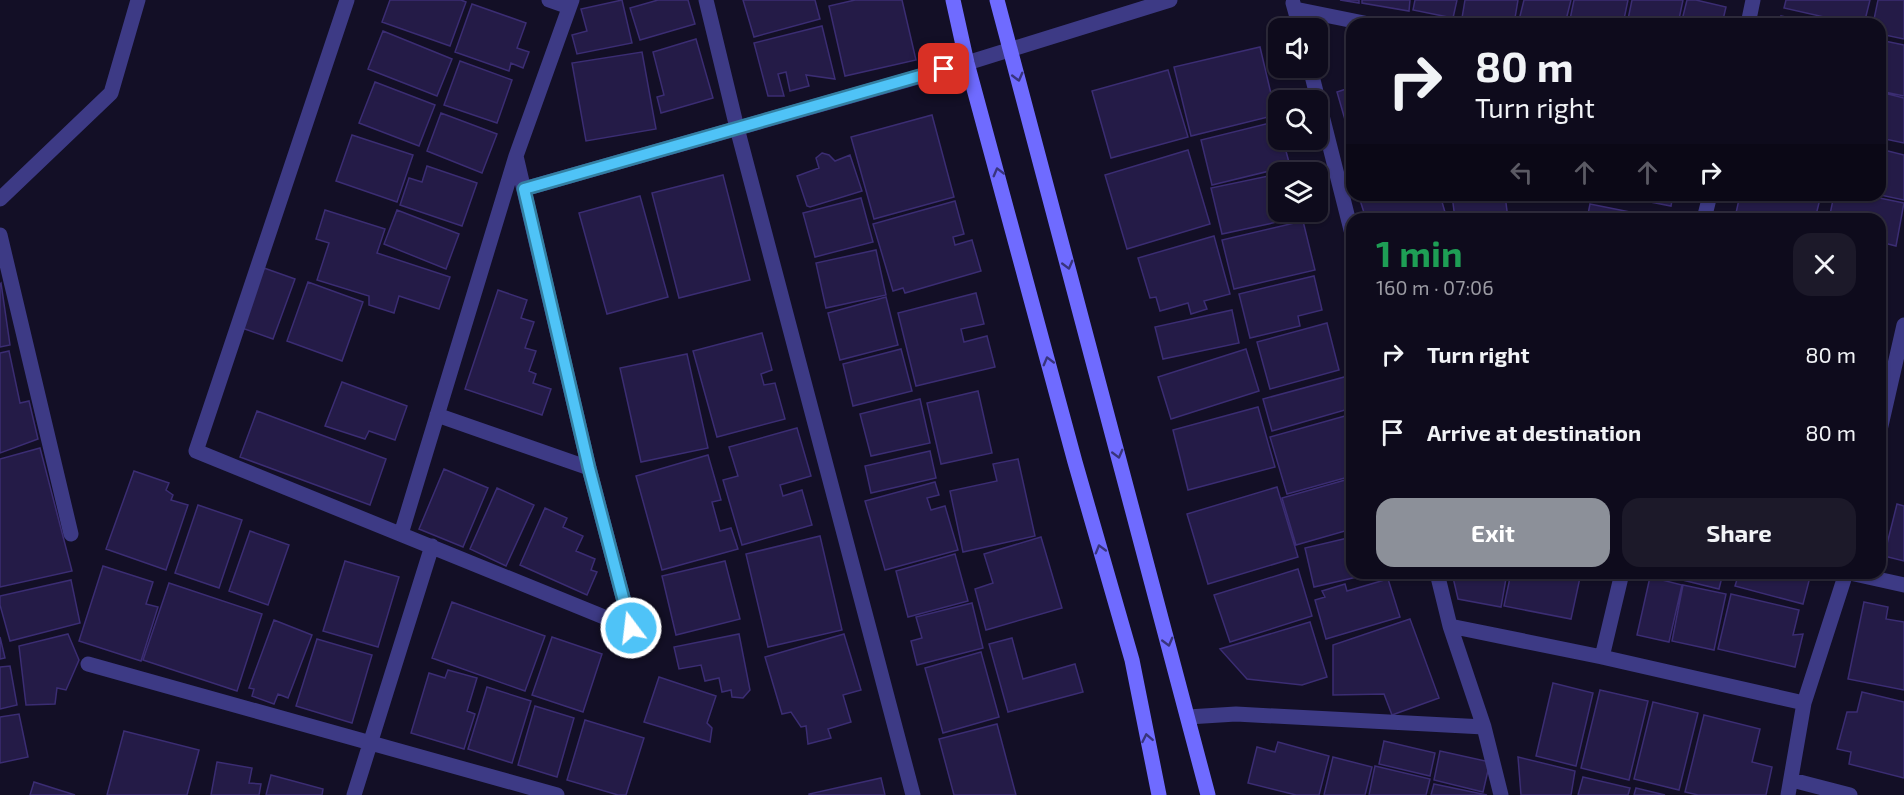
<!DOCTYPE html>
<html lang="en">
<head>
<meta charset="utf-8">
<style>
	:root { --surface:#0e0b1c; --page:#1c1929; --text:#f1f3f6; --muted:#9b9ba3; --line:#2e2b3b; --accent:#8c9099 }
	body { margin:0; font-family:"Exo 2",sans-serif; background:var(--page); color:var(--text); height:100vh; display:flex; flex-direction:column; font-size:22px; white-space:nowrap }
	* { box-sizing:border-box; margin:0 }
	p { font-size:20px; color:var(--muted) }
	.icon { flex:none; width:33px; height:33px; fill:none; stroke:currentColor; stroke-width:2; stroke-linecap:round; stroke-linejoin:round }
	.map { position:relative; flex:1; overflow:hidden }
	.details { position:absolute; left:1346px; top:213px; width:540px; height:366px; display:flex; flex-direction:column; background:var(--surface); border-radius:18px; box-shadow:0 2px 4px #0004,0 0 0 2px var(--line) }
	.details>* { flex:none }
	.guide { position:absolute; left:1346px; top:18px; width:540px; height:183px; border-radius:18px; box-shadow:0 2px 4px #0004,0 0 0 2px var(--line); background:#0e0b1c; color:var(--text); overflow:hidden }
	.fabs { position:absolute; left:1268px; top:18px; display:grid; gap:12px }
	.fabs a { display:grid; place-items:center; width:60px; height:60px; border-radius:12px; background:var(--surface); box-shadow:0 2px 4px #0004,0 0 0 2px var(--line); font-size:30px }
	.pin { position:absolute; display:grid; place-items:center; width:51px; height:51px; color:#fff; margin:-26px; border-radius:12px; box-shadow:0 3px 9px #0006 }
	.me { position:absolute; width:66px; margin:-33px; rotate:345deg; stroke-linejoin:round; filter:drop-shadow(0 0 4px #0008) }
	.turn { display:flex; align-items:center; gap:21px; height:126px; padding:0 30px; font-size:27px }
	.turn .icon { width:78px; height:78px; stroke-width:2.5 }
	.turn b { display:block; font-size:42px; line-height:51px }
	.lanes { display:flex; align-items:center; height:57px; padding:0 30px; background:#0003; justify-content:center; gap:30px; direction:ltr }
	.lanes .off { opacity:.35 }
	.round { display:grid; place-items:center; flex:none; width:63px; height:63px; border-radius:18px; background:var(--page) }
	.headline { display:flex; align-items:center; justify-content:space-between; height:102px; padding:0 30px }
	h1 { font-size:36px; font-weight:700; line-height:45px; color:#1e9e55 }
	.cta { display:flex; gap:12px; margin-top:auto; padding:12px 30px }
	.cta a { flex:1; height:69px; border-radius:18px; background:var(--accent); color:#fff; font-size:24px; font-weight:700; line-height:69px; text-align:center }
	.cta a+a { background:var(--page); color:var(--text) }
	ul { padding:0; list-style:none }
	li { display:flex; align-items:center; gap:18px; height:78px; padding:0 30px }
	li div { flex:1 }
	li b { display:block; font-size:22px }
	li em { font-style:normal }
	.map>svg:first-child { display:block }
	.building { fill:#241b47; stroke:#3b2d73; stroke-width:1.5 }
	.lines { fill:none; stroke-linecap:round; stroke-linejoin:round }
	.minor { stroke:#3d3a85; stroke-width:15 }
	.secondary { stroke:#6f6bff; stroke-width:15 }
	.oneway { stroke:#38347d }
	.route-casing { stroke:#337fa1; stroke-width:15 }
	.route { stroke:#4fc3f7; stroke-width:10 }
</style>
</head>
<body>
<div class="map">
<svg width="1904" height="795" viewBox="0 0 1904 795">
	<rect width="100%" height="100%" fill="#130f26"/>
	<!-- building -->
	<path class="building" d="M390,0h71l5,2 -16,44 -68,-24z
		M622,0l10,43 -55,11 -5,-19 15,-4 -6,-22z
		M658,0h30l7,24 -55,16 -10,-32z
		M743,0h72l5,19 -66,18z
		M855,0h47l14,60 -71,16 -16,-70z
		M1340,0h19v3z
		M1362,0h48l-1,11 -47,-8z
		M1415,0h42l-4,18 -40,-8z
		M1465,0h53l-4,24h-53z
		M1524,0h47l-6,24h-47z
		M1574,0h54l-5,24h-54z
		M1632,0h51l-5,24h-51z
		M1687,0h9l30,7 -4,17h-41z
		M1786,0h84l-6,24h-9l-71,-16z
		M1878,0h26v39l-24,-5v-10h-7z
		M472,4l54,19 -9,25 12,4 -6,16 -12,-5 -2,8 -54,-19z
		M1781,16l38,8h-40z
		M822,26l13,53 -29,-4 3,11 -19,5 -4,-19 -8,2 6,22h-16l-14,-53z
		M383,31l69,28 -15,37 -69,-27z
		M696,39l17,59 -52,15 -4,-16 7,-2 -11,-43z
		M1880,40l24,5v51l-24,-5z
		M1260,47l16,68 -85,21 -17,-69z
		M642,52l14,77 -70,12 -14,-78z
		M460,61l52,19 -15,43 -53,-18z
		M1168,70l20,67 -77,21 -19,-67z
		M375,82l60,23 -16,41 -60,-23z
		M1352,87v57l-15,-52z
		M1880,92l24,6v45l-24,-5z
		M441,113l56,21 -15,39 -55,-22z
		M932,115l22,82 -80,22 -23,-82z
		M1278,121v19h5l7,26 -78,19 -11,-45z
		M352,135l61,20 -16,47 -61,-21z
		M1880,149l24,6v45l-24,-5z
		M1188,150l22,74 -83,25 -22,-74z
		M822,153l7,2 6,6 15,-6 12,36 -52,16 -3,-1 -10,-30 22,-8 -3,-10z
		M427,166l50,17 -15,43 -62,-21 9,-27 13,4z
		M1278,174v38h26l1,4 -83,18 -11,-46z
		M723,175l27,105 -71,18 -27,-105z
		M1379,195h61l7,24h-81l-6,-19z
		M1452,195h53l3,24h-53z
		M1615,195h58l-2,11z
		M1740,195h81l-6,24h-51l-28,-6z
		M1834,195h31l39,8 -8,43 -16,-4v-23h-51z
		M640,196l28,101 -61,17 -28,-101z
		M861,198l12,44 -58,15 -12,-44z
		M955,201l9,33 -11,3 2,8 17,-5 9,31 -76,22 -2,-5 -10,3 -20,-67z
		M1590,204l75,15h-78z
		M325,210l60,19 -8,24 73,24 -11,32 -40,-13 -5,17 -25,-8v-9l-52,-16 12,-37 -13,-4z
		M397,210l62,24 -13,35 -62,-25z
		M1303,221l12,49 -81,19 -12,-49z
		M1214,236l16,58 -26,7 3,8 -16,5 -3,-11 -28,8 -4,-14 -6,1 -12,-40z
		M876,250l10,45 -60,13 -10,-45z
		M264,268l31,11 -22,60 -31,-11z
		M1314,276l8,34 -24,6 2,10 -50,12 -11,-44z
		M308,282l55,20 -21,59 -55,-20z
		M1,283l9,62 -10,2v-63z
		M498,290l29,10 -6,18 13,4 -9,26 11,3 -7,20 7,3 -3,9 18,6 -9,26 -77,-26z
		M976,293l8,31 -23,5 3,13 23,-6 8,31 -79,19 -18,-73z
		M886,297l12,48 -58,15 -12,-47z
		M1232,310l7,33 -76,16 -8,-32z
		M1327,323l12,47 -69,19 -13,-47z
		M762,333l10,37 -11,4 3,11 11,-2 10,36 -68,18 -24,-86z
		M901,349l11,42 -59,15 -10,-42z
		M1246,349l13,42 -88,28 -13,-42z
		M9,351l11,52 9,-2 9,38 -38,14v-100z
		M687,354l21,94 -67,14 -21,-94z
		M1348,376l4,14v18l-80,23 -9,-32z
		M342,382l65,24 -12,34 -26,-9 -4,8 -40,-13z
		M978,391l14,62 -51,11 -14,-61z
		M920,399l10,44 -59,13 -11,-42z
		M1258,407l17,60 -87,23 -15,-60z
		M257,411l129,48 -16,46 -130,-48z
		M1352,414v62l-65,18 -17,-57z
		M797,428l14,48 -31,9 3,11 19,-6 10,35 -70,20 -19,-65 15,-4 -9,-29z
		M40,448l32,123 -72,16v-128z
		M930,451l6,27 -65,15 -6,-27z
		M708,455l13,45 -9,2 8,29 11,-3 7,21 -76,21 -26,-94z
		M1018,459l17,77 -72,16 -13,-61 47,-10 -4,-17z
		M444,469l44,19 -25,59 -44,-18z
		M134,471l35,12 -3,7 7,5 -2,5 17,5 -22,65 -60,-21z
		M1352,478v51l-56,16 -14,-47z
		M935,482l4,13 -12,3 4,12 14,-4 13,44 -73,20 -20,-69z
		M1277,487l21,70 -90,27 -21,-70z
		M497,488l37,17 -28,61 -36,-17z
		M1897,504l7,2v55l-20,-5z
		M198,505l44,15 -23,68 -44,-15z
		M545,508l22,10 -4,9 20,9 -7,15 19,8 -4,11 6,2 -10,23 -67,-30z
		M250,531l39,14 -21,60 -39,-14z
		M820,536l22,94 -74,17 -22,-93z
		M1041,537l21,71 -76,22 -11,-41 18,-6 -9,-29z
		M1352,537v36h22l-60,14 -9,-39z
		M955,554l13,47 -60,16 -12,-46z
		M345,561l54,16 -21,70 -55,-16z
		M725,561l15,58 -64,16 -14,-59z
		M103,566l50,16 -7,22 12,3 -17,54 -62,-20z
		M1298,569l14,47 -82,26 -16,-47z
		M1452,573h55l-6,34 -43,-8z
		M1511,573h70l-10,46 -67,-13z
		M1654,573h69l-4,16z
		M1739,573h72l-8,31 -68,-18z
		M1650,577l32,8 -13,57 -32,-7z
		M1388,579l12,38 -74,22 -11,-39 10,-3 -3,-6 23,-7 2,7z
		M71,580l9,43 -70,18 -10,-36v-9z
		M169,583l93,31 -25,77 -94,-31z
		M1683,585l43,9 -12,56 -42,-9z
		M1731,594l68,16 -6,25 10,-1 -8,33 -77,-18z
		M452,602l93,34 -20,55 -93,-33z
		M1864,602l24,5 -2,12 18,3v68l-56,-11z
		M972,603l11,45 -66,17 -6,-24 11,-3 -6,-21z
		M1410,619l29,79 -47,17 -8,-21 -51,1v-50z
		M274,620l38,15 -24,63 -10,-4 -4,10 -22,-8 2,-7 -5,-1z
		M1310,622l17,55 -25,8 -55,-6 -27,-30z
		M68,634l11,26 -13,30 -9,-2 -2,16 -29,1 -7,-59z
		M739,634l11,56 -7,8 -11,-1 -1,-7 -9,2 -3,-14 -14,3 -4,-16 -22,4 -5,-22z
		M844,634l17,56 -18,5 8,27 -23,7 3,9 -23,6 -2,-18 -5,1 -10,-15 -9,2 -17,-57z
		M0,637l5,21 -5,1z
		M552,637l50,17 -19,58 -51,-17z
		M1012,638l11,41 52,-15 8,28 -75,20 -19,-68z
		M317,639l55,16 -20,68 -56,-17z
		M981,652l18,65 -56,16 -18,-65z
		M10,666l7,39 -17,4v-42z
		M448,670l29,8 -10,33 8,3 -11,35 -53,-16 18,-60 16,5z
		M659,677l57,19 -9,27 5,5 -2,14 -66,-20z
		M1553,683l40,10 -17,73 -40,-10z
		M487,687l44,14 -19,62 -44,-14z
		M1600,690l48,11 -19,79 -48,-12z
		M1862,692l42,10v76l-55,-14 2,-12 -14,-3 10,-37h10z
		M1653,702l45,11 -19,77 -45,-11z
		M535,706l39,12 -17,59 -39,-12z
		M19,714l9,43 -28,6v-46z
		M1704,715l56,14 -8,33 20,5 -6,28h-68l-13,-3z
		M585,720l59,18 -18,57h-8l-51,-15z
		M997,724l19,71h-62l-15,-56z
		M124,731l75,19 -12,45h-80z
		M1384,741l51,12 -5,23 -51,-12z
		M1278,742l51,14 -10,39h-23l-48,-12 9,-36 18,5z
		M1440,751l50,11 -7,30 -49,-12z
		M1333,757l39,10 -7,28h-41z
		M1518,757l57,14 -4,24h-50z
		M217,762l35,6 -3,15 12,1 -2,11h-48z
		M1375,766l55,13 -4,16h-57z
		M271,775l52,14 -1,6h-56z
		M1583,777l47,11 -2,7h-50z
		M881,778l4,17h-76v-1z
		M34,782l41,13h-45z
		M1434,784l53,11h-56z
		M1636,788l29,7h-31z"/>
	<g class="lines">
		<!-- minor -->
		<path class="minor" d="M347,0l-151,451 435,177 -42,-160 -73,-312
			M549,0l20,7
			M706,0l31,128 176,667
			M1293,3l7,25
			M1295,9l74,15
			M1748,24l5,-24
			M1310,68l42,166
			M524,189l443,-126 203,-63
			M0,199l111,-106 27,-93
			M1704,219l6,-24
			M0,235l71,299
			M437,415l152,53
			M1880,430l24,-105
			M401,534l115,-378 56,-156
			M1850,573l54,12
			M1450,626l152,31 202,46 -16,92
			M1602,657l20,-84
			M88,664l469,131
			M1804,703l42,-130
			M1188,717l48,-3 248,13 -34,-101 -13,-53
			M1484,727l17,68
			M1792,780l58,15
			M354,795l78,-249"/>
		<!-- secondary -->
		<path class="secondary" d="M953,0l14,63 108,399 57,198 27,135
			M997,0l211,795"/>
	</g>
	<!-- one-way arrows -->
	<defs><path id="oneway-chevron" d="M-2-3.5L2.5 0L-2 3.5" fill="none" stroke-width="1.6" stroke-linecap="round" stroke-linejoin="round" transform="scale(1.5)"/></defs>
	<g class="oneway">
		<use href="#oneway-chevron" transform="translate(1018 77) rotate(75)"/>
		<use href="#oneway-chevron" transform="translate(998 172) rotate(-105)"/>
		<use href="#oneway-chevron" transform="translate(1068 265) rotate(75)"/>
		<use href="#oneway-chevron" transform="translate(1048 361) rotate(-105)"/>
		<use href="#oneway-chevron" transform="translate(1118 454) rotate(75)"/>
		<use href="#oneway-chevron" transform="translate(1100 549) rotate(-106)"/>
		<use href="#oneway-chevron" transform="translate(1168 642) rotate(75)"/>
		<use href="#oneway-chevron" transform="translate(1147 738) rotate(-101)"/>
	</g>
	<g class="lines">
		<!-- route casing -->
		<g class="route-casing">
			<path id="route" d="M631,628l-42,-160 -65,-279 420,-120"/>
		</g>
		<!-- route -->
		<use href="#route" class="route"/>
	</g>
</svg>
<div class="fabs">
<a><svg class="icon" aria-label="sound" viewBox="0 0 24 24"><path d="M4 9h4l5-4v14l-5-4H4zM17 9q2 3 0 6"/></svg></a>
<a><svg class="icon" aria-label="search" viewBox="0 0 24 24"><circle cx="10" cy="10" r="6"/><path d="M15 15l6 6"/></svg></a>
<a><svg class="icon" aria-label="layers" viewBox="0 0 24 24"><path d="M12 4l9 5-9 5-9-5zM3 14l9 5 9-5"/></svg></a>
</div>
<div class="pin" style="left:944px;top:69px;background:#d93025"><svg class="icon" aria-label="arrive" viewBox="0 0 24 24"><path d="M6 21V4h12l-3 4 3 4H6"/></svg></div>
<svg class="me" style="left:631px;top:628px" viewBox="-20 -20 40 40"><circle r="17" fill="#4fc3f7" stroke="#fff" stroke-width="3"/><path d="M0-11L8 9 0 5-8 9z" fill="#fff"/></svg>
<div class="guide">
<div class="turn"><svg class="icon" aria-label="right" viewBox="0 0 24 24"><path d="M7 20v-9h11M14 6l5 5-5 5"/></svg><div><b>80 m</b>Turn right</div></div>
<div class="lanes"><svg class="icon off" aria-label="left" viewBox="0 0 24 24"><path d="M17 20v-9H6M10 6l-5 5 5 5"/></svg><svg class="icon off" aria-label="ahead" viewBox="0 0 24 24"><path d="M12 20V5M6 11l6-6 6 6"/></svg><svg class="icon off" aria-label="ahead" viewBox="0 0 24 24"><path d="M12 20V5M6 11l6-6 6 6"/></svg><svg class="icon" aria-label="right" viewBox="0 0 24 24"><path d="M7 20v-9h11M14 6l5 5-5 5"/></svg></div>
</div>
<section class="details">
<div class="headline"><div><h1>1 min</h1><p>160 m · 07:06</p></div><a class="round"><svg class="icon" aria-label="close" viewBox="0 0 24 24"><path d="M6 6l12 12M18 6L6 18"/></svg></a></div>
<ul>
<li><svg class="icon" aria-label="right" viewBox="0 0 24 24"><path d="M7 20v-9h11M14 6l5 5-5 5"/></svg><div><b>Turn right</b></div><em>80 m</em></li>
<li><svg class="icon" aria-label="arrive" viewBox="0 0 24 24"><path d="M6 21V4h12l-3 4 3 4H6"/></svg><div><b>Arrive at destination</b></div><em>80 m</em></li>
</ul>
<div class="cta"><a>Exit</a><a>Share</a></div>
</section>
</div>
</body>
</html>
